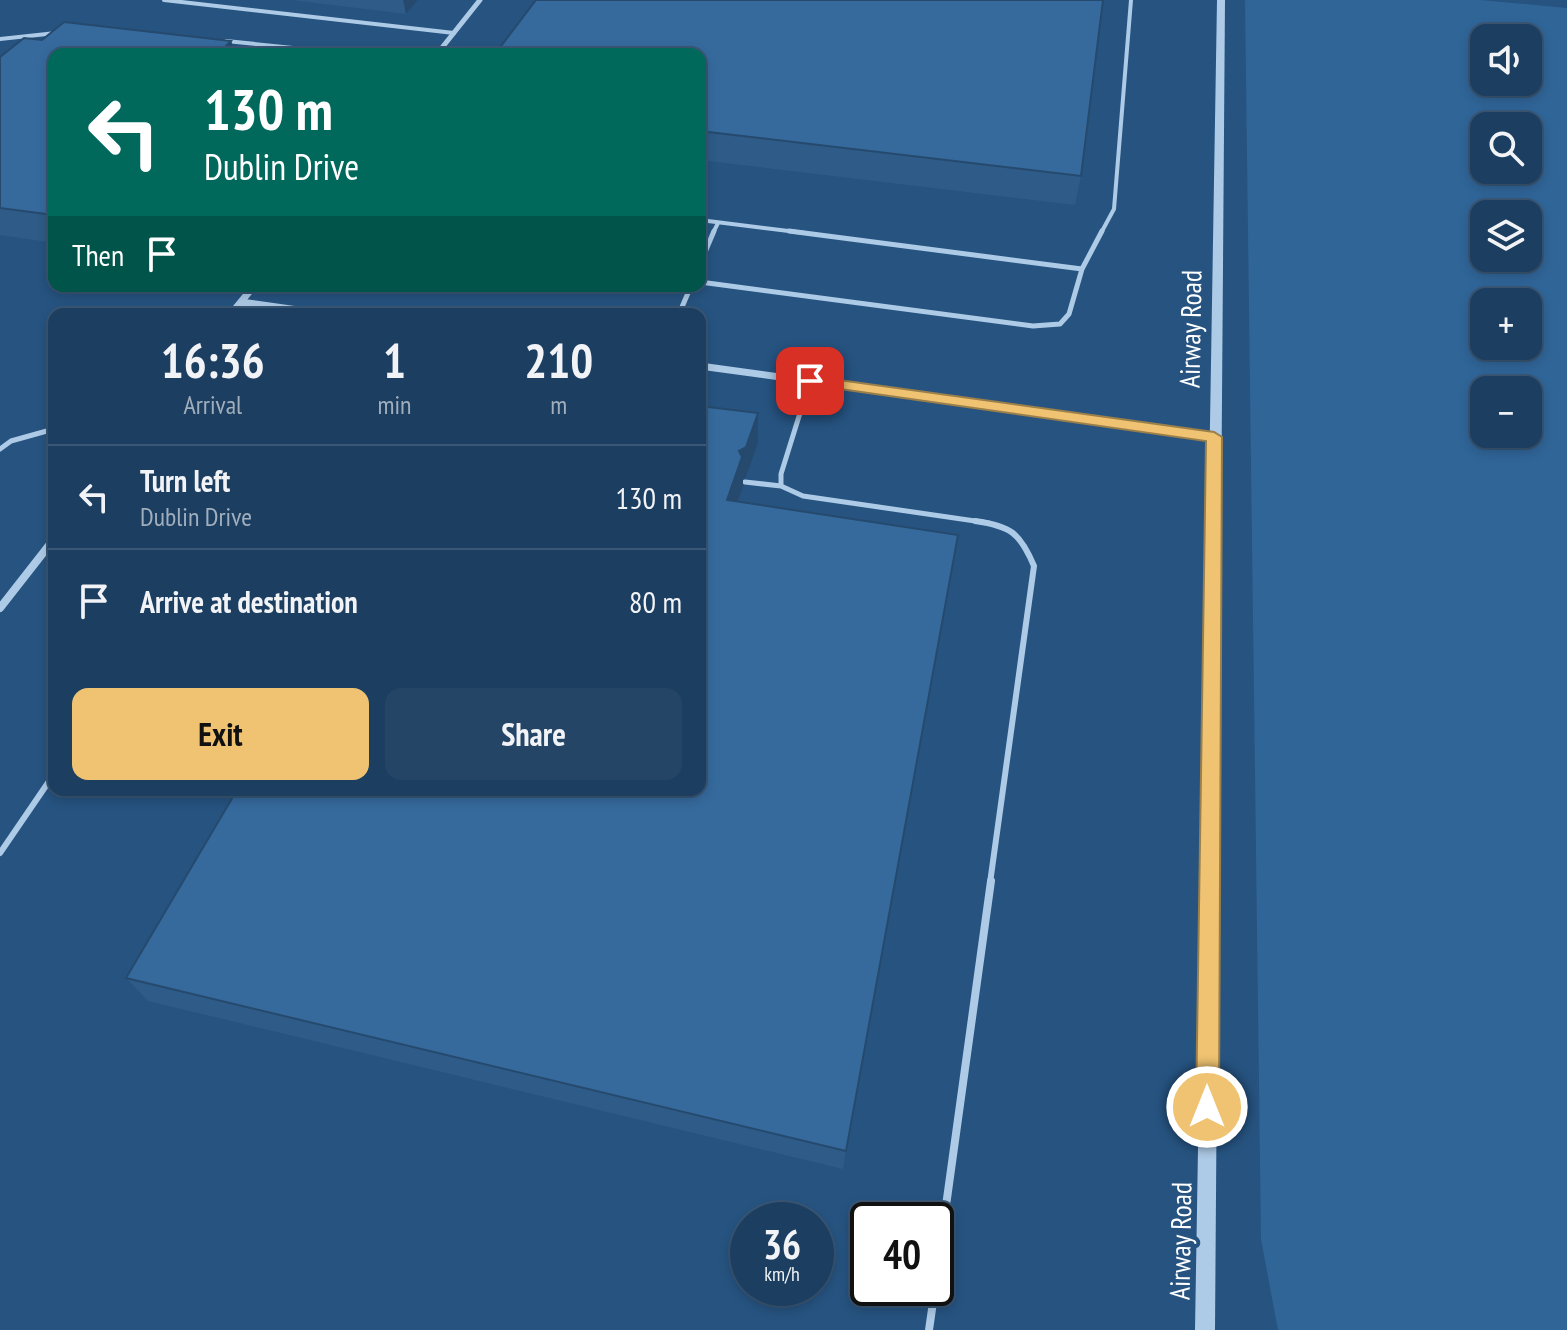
<!DOCTYPE html>
<html lang="en">
<head>
<meta charset="utf-8">
<style>
	:root { --surface:#1c3e60; --page:#254566; --text:#f1f3f6; --muted:#a0aebd; --line:#3a5775; --accent:#efc372 }
	body { margin:0; font-family:"PT Sans Narrow",sans-serif; background:var(--page); color:var(--text); height:100vh; display:flex; flex-direction:column; font-size:30px; white-space:nowrap }
	* { box-sizing:border-box; margin:0 }
	p { font-size:26px; color:var(--muted) }
	.icon { flex:none; width:44px; height:44px; fill:none; stroke:currentColor; stroke-width:2; stroke-linecap:round; stroke-linejoin:round }
	.map { position:relative; flex:1; overflow:hidden }
	.sheet { position:absolute; left:48px; top:308px; width:658px; height:488px; display:flex; flex-direction:column; background:var(--surface); border-radius:16px; box-shadow:0 4px 12px #0003,0 0 0 2px var(--line) }
	.sheet>* { flex:none }
	.guide { position:absolute; left:48px; top:48px; width:658px; height:244px; border-radius:16px; box-shadow:0 4px 12px #0003,0 0 0 2px var(--line); background:#00695c; color:#fff; overflow:hidden }
	.tools { position:absolute; left:1470px; top:24px; display:grid; gap:16px }
	.tools a { display:grid; place-items:center; width:72px; height:72px; border-radius:16px; background:var(--surface); box-shadow:0 4px 12px #0003,0 0 0 2px var(--line); font-size:40px }
	.speed { position:absolute; left:730px; top:1202px; display:flex; gap:16px; font-size:40px; font-weight:700; text-align:center }
	.speed>* { display:grid; place-content:center; width:104px; height:104px; border-radius:50%; background:var(--surface); box-shadow:0 4px 12px #0003,0 0 0 2px var(--line); line-height:1 }
	.speed small { font-size:20px; font-weight:400 }
	.speed .limit { border:4px solid #111; border-radius:12px; background:#fff; color:#111 }
	.pin { position:absolute; display:grid; place-items:center; width:68px; height:68px; color:#fff; margin:-34px; border-radius:16px; box-shadow:0 4px 12px #0006 }
	.me { position:absolute; width:88px; margin:-44px; rotate:0deg; stroke-linejoin:round; filter:drop-shadow(0 0 6px #0008) }
	.turn { display:flex; align-items:center; gap:28px; height:168px; padding:0 24px; font-size:36px }
	.turn .icon { width:104px; height:104px; stroke-width:2.5 }
	.turn b { display:block; font-size:56px; line-height:68px }
	.then { display:flex; align-items:center; height:76px; padding:0 24px; background:#0003; gap:16px; font-size:30px }
	.eta { display:flex; justify-content:space-evenly; align-items:center; height:136px; text-align:center }
	.eta b { font-size:48px; font-weight:700; line-height:56px }
	.action { display:flex; gap:16px; margin-top:auto; padding:16px 24px }
	.action a { flex:1; height:92px; border-radius:16px; background:var(--accent); color:#111; font-size:32px; font-weight:700; line-height:92px; text-align:center }
	.action a+a { background:var(--page); color:var(--text) }
	ul { padding:0; list-style:none }
	li { display:flex; align-items:center; gap:24px; height:104px; padding:0 24px; border-top:2px solid var(--line) }
	li div { flex:1 }
	li b { display:block; font-size:30px }
	li em { font-style:normal }
	.map>svg:first-child { display:block }
	.green { fill:#306598; fill-rule:evenodd }
	.lines { fill:none; stroke-linecap:round; stroke-linejoin:round }
	.service-far3 { stroke:#adcae6; stroke-width:4 }
	.service-far2 { stroke:#adcae6; stroke-width:5 }
	.service-far1 { stroke:#adcae6; stroke-width:6 }
	.service { stroke:#adcae6; stroke-width:8 }
	.minor-far2 { stroke:#adcae6; stroke-width:5 }
	.minor-far1 { stroke:#adcae6; stroke-width:7 }
	.minor { stroke:#adcae6; stroke-width:8 }
	.tertiary { fill:#adcae6; fill-rule:evenodd }
	.wall { fill:#2e5b87 }
	.shaded-wall { fill:#264a6e }
	.building { fill:#366a9d; stroke:#264a6e; stroke-width:2 }
	.route { fill:#efc372; stroke:#9b7f4a; stroke-width:2 }
	.labels { text-anchor:middle; dominant-baseline:central; stroke-width:8; stroke-linejoin:round; paint-order:stroke }
	.street-label { font-size:28px; fill:#fff; stroke:#265380 }
</style>
</head>
<body>
<div class="map">
<svg width="1567" height="1330" viewBox="0 0 1567 1330">
	<rect width="100%" height="100%" fill="#265380"/>
	<!-- green -->
	<path class="green" d="M1245,0h235l87,8v1322h-289l-17,-91zM1484,38h44v44h-44zM1484,126h44v44h-44zM1528,214v44h-44v-44zM1484,302h44v44h-44zM1484,390h44v44h-44z"/>
	<g class="lines">
		<!-- service-far3 -->
		<path class="service-far3" d="M164,0l290,33
			M0,39l56,-6
			M226,41l126,13
			M700,220l105,13
			M713,233l5,-10
			M1101,233l13,-24 17,-209"/>
		<!-- service-far2 -->
		<path class="service-far2" d="M789,231l293,38 20,-38
			M700,264l14,-33
			M700,282l333,44 27,-2 9,-10 13,-45
			M679,314l12,-28
			M810,381l-29,93v12l22,10 186,27
			M0,449l11,-8 43,-12
			M745,482l36,4"/>
		<!-- service-far1 -->
		<path class="service-far1" d="M975,521c36,5 45,12 59,45l-44,317
			M0,853l54,-79"/>
		<!-- service -->
		<path class="service" d="M936,1278l55,-397
			M929,1330l6,-42"/>
		<!-- minor-far2 -->
		<path class="minor-far2" d="M437,54l43,-54"/>
		<!-- minor-far1 -->
		<path class="minor-far1" d="M241,302l85,12
			M231,314l23,-28
			M700,366l514,71"/>
		<!-- minor -->
		<path class="minor" d="M0,608l54,-69"/>
		<!-- tertiary -->
		<path class="tertiary" d="M1217,0h8l-10,1330h-20z"/>
	</g>
	<!-- wall -->
	<path class="wall" d="M291,0h127l-12,14z
		M42,40l189,1 5,13h-182v189l-54,-8v-178z
		M700,54l381,122 -6,29 -375,-45z
		M700,406l58,37 -12,34 -3,2v8l-5,14 220,34 -115,634 -695,-168 -22,-23 574,-188z"/>
	<!-- shaded-wall -->
	<path class="shaded-wall" d="M403,0h15l-12,14z
		M231,41l5,13h-18z
		M758,413v30l-12,34 -3,2v8l-15,42 -1,-29 12,-49z
		M958,535l-5,29 -110,605 3,-18z"/>
	<!-- building -->
	<path class="building" d="M536,0h567l-22,176 -381,-45v-77h-205z
		M64,22l167,19 -13,13h-164v161l-54,-7v-151l24,-19 18,2z
		M700,406l58,7 -12,34 -7,4 3,6 -15,43 231,35 -112,616 -720,-173 111,-188h463z"/>
	<!-- route -->
	<path class="route" d="M810,376l404,56 8,5 -3,670 -4,8 -8,3 -8,-3 -3,-8 10,-666 -401,-57 -2,-3z"/>
	<g class="labels">
		<!-- street labels -->
		<g class="street-label">
			<text transform="translate(1190 329) rotate(-89)">Airway Road</text>
			<text transform="translate(1180 1241) rotate(-89)">Airway Road</text>
		</g>
	</g>
</svg>
<div class="tools">
<a><svg class="icon" aria-label="sound" viewBox="0 0 24 24"><path d="M4 9h4l5-4v14l-5-4H4zM17 9q2 3 0 6"/></svg></a>
<a><svg class="icon" aria-label="search" viewBox="0 0 24 24"><circle cx="10" cy="10" r="6"/><path d="M15 15l6 6"/></svg></a>
<a><svg class="icon" aria-label="layers" viewBox="0 0 24 24"><path d="M12 4l9 5-9 5-9-5zM3 14l9 5 9-5"/></svg></a>
<a>+</a>
<a>−</a>
</div>
<div class="speed"><div>36<small>km/h</small></div><div class="limit">40</div></div>
<div class="pin" style="left:810px;top:381px;background:#d93025"><svg class="icon" aria-label="arrive" viewBox="0 0 24 24"><path d="M6 21V4h12l-3 4 3 4H6"/></svg></div>
<svg class="me" style="left:1207px;top:1107px" viewBox="-20 -20 40 40"><circle r="17" fill="#efc372" stroke="#fff" stroke-width="3"/><path d="M0-11L8 9 0 5-8 9z" fill="#fff"/></svg>
<div class="guide">
<div class="turn"><svg class="icon" aria-label="left" viewBox="0 0 24 24"><path d="M17 20v-9H6M10 6l-5 5 5 5"/></svg><div><b>130 m</b>Dublin Drive</div></div>
<div class="then">Then<svg class="icon" aria-label="arrive" viewBox="0 0 24 24"><path d="M6 21V4h12l-3 4 3 4H6"/></svg></div>
</div>
<section class="sheet">
<div class="eta">
<div><b>16:36</b><p>Arrival</p></div>
<div><b>1</b><p>min</p></div>
<div><b>210</b><p>m</p></div>
</div>
<ul>
<li><svg class="icon" aria-label="left" viewBox="0 0 24 24"><path d="M17 20v-9H6M10 6l-5 5 5 5"/></svg><div><b>Turn left</b><p>Dublin Drive</p></div><em>130 m</em></li>
<li><svg class="icon" aria-label="arrive" viewBox="0 0 24 24"><path d="M6 21V4h12l-3 4 3 4H6"/></svg><div><b>Arrive at destination</b></div><em>80 m</em></li>
</ul>
<div class="action"><a>Exit</a><a>Share</a></div>
</section>
</div>
</body>
</html>
